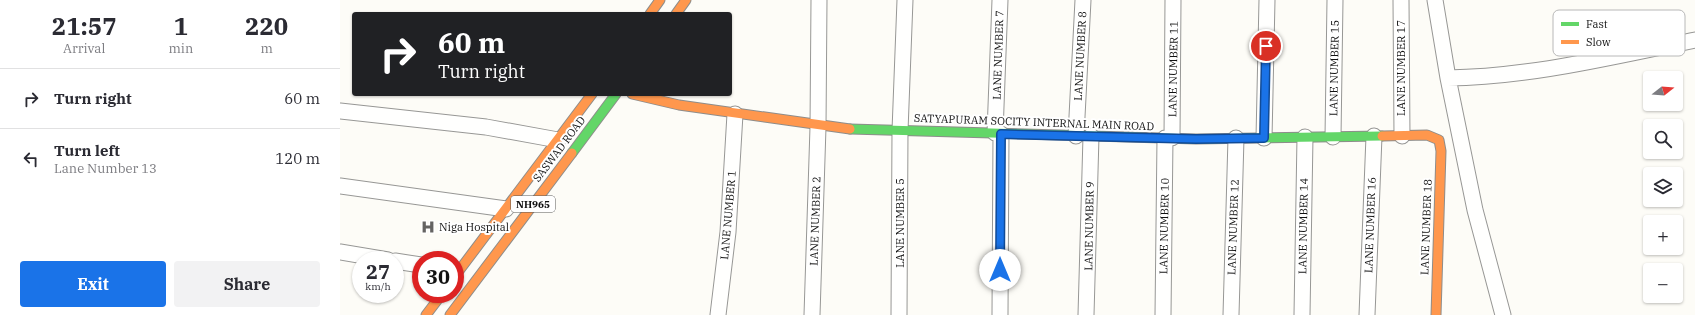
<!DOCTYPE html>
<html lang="en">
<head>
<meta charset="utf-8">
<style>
	:root { --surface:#fff; --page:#f2f2f3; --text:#2b2b33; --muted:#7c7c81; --line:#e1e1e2; --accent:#1a73e8 }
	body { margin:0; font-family:"IBM Plex Serif",serif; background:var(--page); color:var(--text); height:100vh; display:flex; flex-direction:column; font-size:15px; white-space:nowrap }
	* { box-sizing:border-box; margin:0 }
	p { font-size:13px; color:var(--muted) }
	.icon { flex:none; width:22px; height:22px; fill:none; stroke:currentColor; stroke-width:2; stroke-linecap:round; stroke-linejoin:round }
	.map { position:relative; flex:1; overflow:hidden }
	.side { display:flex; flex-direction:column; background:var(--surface); width:340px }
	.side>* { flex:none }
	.hud { position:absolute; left:12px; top:12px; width:380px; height:84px; border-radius:4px; box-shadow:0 1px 3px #0004; background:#202124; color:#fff; overflow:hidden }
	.needle { width:26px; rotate:73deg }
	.fabs { position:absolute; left:1303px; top:71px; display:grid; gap:8px }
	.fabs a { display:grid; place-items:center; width:40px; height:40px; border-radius:4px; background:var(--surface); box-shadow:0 1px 3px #0004; font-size:20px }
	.speed { position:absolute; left:12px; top:251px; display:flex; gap:8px; font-size:20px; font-weight:700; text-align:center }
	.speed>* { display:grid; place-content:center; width:52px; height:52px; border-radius:50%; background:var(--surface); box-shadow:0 1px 3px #0004; line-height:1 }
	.speed small { font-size:10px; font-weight:400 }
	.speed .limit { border:6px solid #d22; background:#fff; color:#111 }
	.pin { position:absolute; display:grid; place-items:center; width:34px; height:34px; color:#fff; margin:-17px; border:2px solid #fff; border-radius:50%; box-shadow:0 1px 4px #0007 }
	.me { position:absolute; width:44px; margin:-22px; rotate:0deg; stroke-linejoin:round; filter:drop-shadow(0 0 3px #0008) }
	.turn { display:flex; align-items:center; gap:14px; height:84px; padding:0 20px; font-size:18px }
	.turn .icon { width:52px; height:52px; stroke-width:2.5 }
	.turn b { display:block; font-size:28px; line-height:34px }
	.eta { display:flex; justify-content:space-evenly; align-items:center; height:68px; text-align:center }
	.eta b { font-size:24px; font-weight:700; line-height:28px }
	.cta { display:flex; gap:8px; margin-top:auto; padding:8px 20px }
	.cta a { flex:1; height:46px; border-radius:4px; background:var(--accent); color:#fff; font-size:16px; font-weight:700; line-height:46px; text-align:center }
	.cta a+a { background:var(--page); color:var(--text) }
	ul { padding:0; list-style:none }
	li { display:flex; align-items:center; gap:12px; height:60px; padding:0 20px; border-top:1px solid var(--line) }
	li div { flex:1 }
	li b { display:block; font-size:15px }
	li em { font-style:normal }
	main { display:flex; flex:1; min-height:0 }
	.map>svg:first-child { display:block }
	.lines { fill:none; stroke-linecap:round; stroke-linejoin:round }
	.street-casing { stroke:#979795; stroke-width:17 }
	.fast-casing { stroke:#8e8d8b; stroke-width:11 }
	.slow-casing { stroke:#8e8d8b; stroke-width:11 }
	.street { stroke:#fffffe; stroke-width:15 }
	.fast { stroke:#63d668; stroke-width:9 }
	.slow { stroke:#ff974d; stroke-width:9 }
	.route-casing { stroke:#114b97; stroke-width:10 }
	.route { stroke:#1a73e8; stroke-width:7 }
	.labels { text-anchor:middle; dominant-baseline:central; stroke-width:4; stroke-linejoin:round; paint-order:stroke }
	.shield { fill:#fff; stroke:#585858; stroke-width:1 }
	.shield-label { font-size:10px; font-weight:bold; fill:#111 }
	.street-label { font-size:11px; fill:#111; stroke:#fff }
	.poi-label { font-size:11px; fill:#111; stroke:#fff; text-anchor:start }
	.key { fill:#fff; stroke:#b8b8b8; stroke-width:1 }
	.key-label { font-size:11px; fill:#111 }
</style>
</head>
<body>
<main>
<section class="side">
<div class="eta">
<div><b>21:57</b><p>Arrival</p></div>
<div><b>1</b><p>min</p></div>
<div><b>220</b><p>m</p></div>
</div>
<ul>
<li><svg class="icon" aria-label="right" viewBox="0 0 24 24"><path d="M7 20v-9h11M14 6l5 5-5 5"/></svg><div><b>Turn right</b></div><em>60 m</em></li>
<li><svg class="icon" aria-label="left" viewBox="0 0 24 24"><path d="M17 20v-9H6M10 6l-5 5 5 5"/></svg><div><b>Turn left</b><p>Lane Number 13</p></div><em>120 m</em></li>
</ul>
<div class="cta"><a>Exit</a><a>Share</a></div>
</section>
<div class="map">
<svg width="1355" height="315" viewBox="0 0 1355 315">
	<rect width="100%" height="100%" fill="#fdfcf7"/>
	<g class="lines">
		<!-- street casing -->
		<g class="street-casing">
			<path id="street" d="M1061,0l1,136
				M1095,0l13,78 27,132 28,105
				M1108,78c83,-1 166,-22 247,-38
				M0,111l146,16 72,13
				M655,133l5,-133
				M736,136l7,-136
				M993,137l2,-137
				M832,138l1,-138
				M924,138l3,-138
				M0,186l166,23
				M0,252l48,8
				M55,261l26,4
				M378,315l10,-83 7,-118
				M472,315l6,-188 1,-127
				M559,315l1,-184 5,-131
				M660,315l1,-181
				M746,315l5,-179
				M823,315l2,-177
				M891,315l5,-177
				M962,315l3,-178
				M1027,315l7,-179"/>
		</g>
		<!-- fast casing -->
		<g class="fast-casing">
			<path id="fast" d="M510,129l346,10 186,-3
				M232,153l44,-59"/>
		</g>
		<!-- slow casing -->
		<g class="slow-casing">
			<path id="slow" d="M310,14l10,-14
				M336,14l10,-14
				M292,94l47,11 171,24
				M1042,136l45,-1 12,5 2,11 -5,164
				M115,276l137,-182
				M86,315l16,-21
				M110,315l122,-162"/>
		</g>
		<!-- street -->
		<use href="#street" class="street"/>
		<!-- fast -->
		<use href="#fast" class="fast"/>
		<!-- slow -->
		<use href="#slow" class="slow"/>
	</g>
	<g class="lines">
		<!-- route casing -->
		<g class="route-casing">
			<path id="route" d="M660,270l1,-136 195,5 68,-1 2,-92"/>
		</g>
		<!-- route -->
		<use href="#route" class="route"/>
	</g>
	<!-- icons -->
	<defs>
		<g id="hospital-bare" transform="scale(1.08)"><path d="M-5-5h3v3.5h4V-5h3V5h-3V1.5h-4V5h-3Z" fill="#646362" stroke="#fff" stroke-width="2.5" paint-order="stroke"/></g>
	</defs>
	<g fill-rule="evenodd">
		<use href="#hospital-bare" x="88" y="227"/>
	</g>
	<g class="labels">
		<!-- shield labels -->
		<rect class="shield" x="171" y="196" width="44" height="16" rx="3"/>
		<g class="shield-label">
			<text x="193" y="204">NH965</text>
		</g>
		<!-- street labels -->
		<g class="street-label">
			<text transform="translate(658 55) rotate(-88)">LANE NUMBER 7</text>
			<text transform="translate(740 56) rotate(-87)">LANE NUMBER 8</text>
			<text transform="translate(994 68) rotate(-89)">LANE NUMBER 15</text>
			<text transform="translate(1061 68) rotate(-90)">LANE NUMBER 17</text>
			<text transform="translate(833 69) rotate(-89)">LANE NUMBER 11</text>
			<text transform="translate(694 122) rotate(2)">SATYAPURAM SOCITY INTERNAL MAIN ROAD</text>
			<text transform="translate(219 149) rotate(-53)">SASWAD ROAD</text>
			<text transform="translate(388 215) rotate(-85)">LANE NUMBER 1</text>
			<text transform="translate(475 221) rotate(-88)">LANE NUMBER 2</text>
			<text transform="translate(560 223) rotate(-90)">LANE NUMBER 5</text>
			<text transform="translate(1030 225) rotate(-88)">LANE NUMBER 16</text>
			<text transform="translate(749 226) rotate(-89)">LANE NUMBER 9</text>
			<text transform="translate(824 226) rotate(-89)">LANE NUMBER 10</text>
			<text transform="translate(963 226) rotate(-89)">LANE NUMBER 14</text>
			<text transform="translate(893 227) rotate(-88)">LANE NUMBER 12</text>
			<text transform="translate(1086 227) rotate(-88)">LANE NUMBER 18</text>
		</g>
		<!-- poi labels -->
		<g class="poi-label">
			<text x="99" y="227">Niga Hospital</text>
		</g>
	</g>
	<!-- legend -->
	<rect x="1213" y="10" width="132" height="46" rx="6" class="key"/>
	<rect x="1221" y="22" width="18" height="4" fill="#63d668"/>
	<rect x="1221" y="40" width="18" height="4" fill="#ff974d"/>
	<g class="key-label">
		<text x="1246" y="28">Fast</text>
		<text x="1246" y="46">Slow</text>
	</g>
</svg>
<div class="fabs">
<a><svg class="needle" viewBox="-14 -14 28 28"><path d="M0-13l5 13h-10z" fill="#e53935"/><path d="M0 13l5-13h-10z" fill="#7c7c81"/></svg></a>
<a><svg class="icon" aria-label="search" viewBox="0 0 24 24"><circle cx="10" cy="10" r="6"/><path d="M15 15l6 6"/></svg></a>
<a><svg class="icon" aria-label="layers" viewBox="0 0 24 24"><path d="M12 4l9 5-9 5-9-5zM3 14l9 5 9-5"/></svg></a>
<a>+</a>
<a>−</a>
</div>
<div class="speed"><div>27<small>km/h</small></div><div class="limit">30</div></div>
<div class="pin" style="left:926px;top:46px;background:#d93025"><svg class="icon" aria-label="arrive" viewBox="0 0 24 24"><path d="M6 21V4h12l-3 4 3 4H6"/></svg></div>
<svg class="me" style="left:660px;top:270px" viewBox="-20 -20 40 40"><circle r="19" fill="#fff"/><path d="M0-13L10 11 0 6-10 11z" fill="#1a73e8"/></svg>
<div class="hud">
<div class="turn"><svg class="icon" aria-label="right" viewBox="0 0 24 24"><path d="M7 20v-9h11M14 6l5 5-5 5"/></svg><div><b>60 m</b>Turn right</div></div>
</div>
</div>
</main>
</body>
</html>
